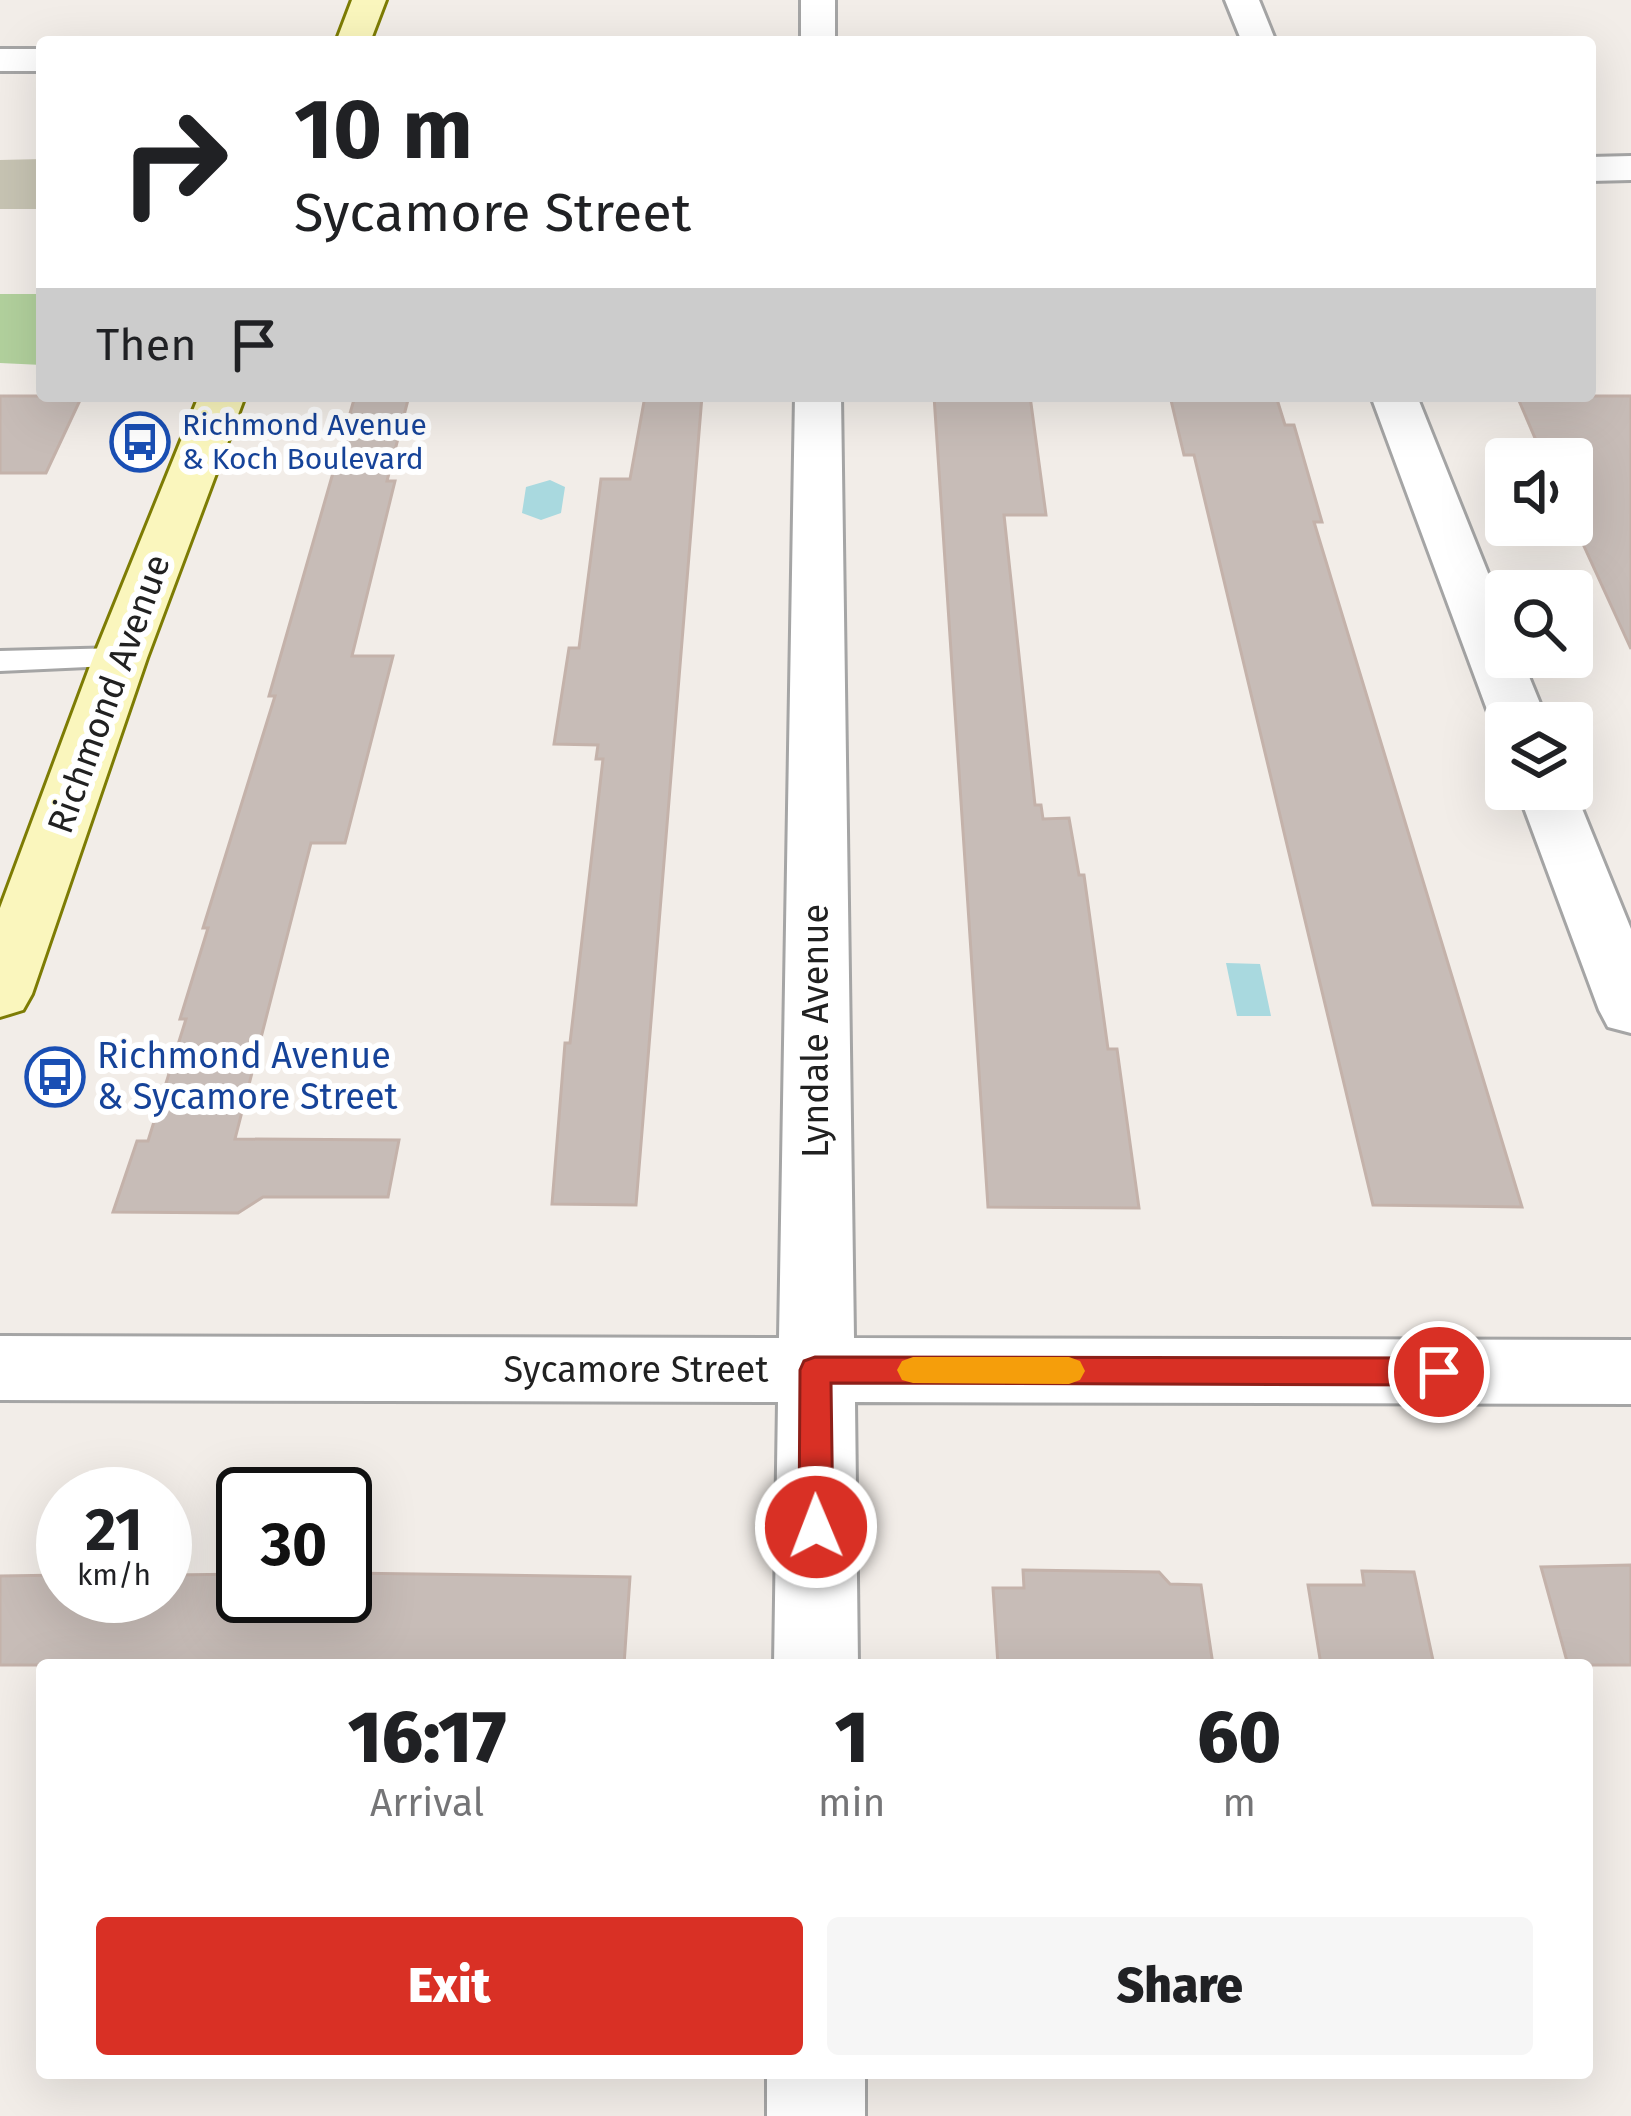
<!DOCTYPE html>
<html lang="en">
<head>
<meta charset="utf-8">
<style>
	:root { --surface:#fff; --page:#f6f6f6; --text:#202124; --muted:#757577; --accent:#d93025 }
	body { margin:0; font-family:"Fira Sans",sans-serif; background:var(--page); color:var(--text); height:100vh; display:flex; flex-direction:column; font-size:45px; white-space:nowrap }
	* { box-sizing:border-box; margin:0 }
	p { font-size:39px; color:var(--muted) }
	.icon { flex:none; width:66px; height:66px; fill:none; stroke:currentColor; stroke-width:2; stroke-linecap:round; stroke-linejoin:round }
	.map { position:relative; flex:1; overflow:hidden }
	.details { position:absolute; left:36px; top:1659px; width:1557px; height:420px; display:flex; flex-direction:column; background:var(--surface); border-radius:12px; box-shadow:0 12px 48px #0002 }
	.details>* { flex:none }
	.hud { position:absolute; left:36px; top:36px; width:1560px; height:366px; border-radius:12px; box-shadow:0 12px 48px #0002; background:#fff; color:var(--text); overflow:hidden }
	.fabs { position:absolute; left:1485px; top:438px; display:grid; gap:24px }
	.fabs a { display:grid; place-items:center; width:108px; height:108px; border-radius:12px; background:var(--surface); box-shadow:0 12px 48px #0002; font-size:60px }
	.speed { position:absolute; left:36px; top:1467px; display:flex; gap:24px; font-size:60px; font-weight:700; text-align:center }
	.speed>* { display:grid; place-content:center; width:156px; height:156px; border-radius:50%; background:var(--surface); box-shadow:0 12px 48px #0002; line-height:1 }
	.speed small { font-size:30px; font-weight:400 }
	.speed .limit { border:6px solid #111; border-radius:18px; background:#fff; color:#111 }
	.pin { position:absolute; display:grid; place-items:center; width:102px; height:102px; color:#fff; margin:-51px; border:6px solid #fff; border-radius:50%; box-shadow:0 3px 12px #0007 }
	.me { position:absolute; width:132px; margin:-66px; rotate:359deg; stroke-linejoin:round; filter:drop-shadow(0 0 9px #0008) }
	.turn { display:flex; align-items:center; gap:42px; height:252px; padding:0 60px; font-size:54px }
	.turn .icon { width:156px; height:156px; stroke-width:2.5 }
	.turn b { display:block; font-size:84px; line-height:102px }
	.then { display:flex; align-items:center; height:114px; padding:0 60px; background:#0003; gap:24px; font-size:45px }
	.eta { display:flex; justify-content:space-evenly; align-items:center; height:204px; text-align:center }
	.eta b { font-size:72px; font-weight:800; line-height:84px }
	.action { display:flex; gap:24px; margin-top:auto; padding:24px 60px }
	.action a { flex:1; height:138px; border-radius:12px; background:var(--accent); color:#fff; font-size:48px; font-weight:800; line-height:138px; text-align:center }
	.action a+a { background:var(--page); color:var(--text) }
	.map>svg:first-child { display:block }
	.construction { fill:#c7c4b3 }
	.forest { fill:#b2d19d }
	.water { fill:#a9d9df }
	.building { fill:#c7bcb7; stroke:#c4b2aa; stroke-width:3 }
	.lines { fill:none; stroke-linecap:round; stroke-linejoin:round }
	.service-casing { stroke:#a5a5a5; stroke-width:6 }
	.minor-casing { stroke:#a5a5a5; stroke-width:6 }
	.secondary-casing { stroke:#7d7c04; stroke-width:6 }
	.service { fill:#fff; fill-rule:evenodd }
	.minor { fill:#fff; fill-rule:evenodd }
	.secondary { fill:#faf6bd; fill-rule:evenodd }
	.route { fill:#d93025; stroke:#8d1f18; stroke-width:3 }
	.slow { fill:#f59e0b }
	.labels { text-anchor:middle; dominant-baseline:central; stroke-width:12; stroke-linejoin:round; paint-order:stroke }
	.far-transit-label { font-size:30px; fill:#164399; stroke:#fff; text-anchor:start }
	.street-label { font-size:36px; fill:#212121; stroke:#fff }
	.transit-label { font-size:36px; fill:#164399; stroke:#fff; text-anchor:start }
</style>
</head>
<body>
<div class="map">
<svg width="1631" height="2116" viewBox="0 0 1631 2116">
	<rect width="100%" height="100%" fill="#f2ede8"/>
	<!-- construction -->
	<path class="construction" d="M42,159v50h-42v-49z"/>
	<!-- forest -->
	<path class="forest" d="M0,294h42v71l-42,-2z"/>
	<!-- water -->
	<path class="water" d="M550,480l15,7 -4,26 -20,7 -19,-7 4,-26z
		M1226,963l34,1 11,52h-34z"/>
	<!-- building -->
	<path class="building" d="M0,396h82l-36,77h-46z
		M355,396h54l-22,85h8l-43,175h41l-48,187h-34l-76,296 164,1 -11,57h-125l-25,16 -125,-1 24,-71h11l38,-122h-6l28,-91h-5l72,-232h-6z
		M645,396h57l-66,809 -84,-1 13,-161h5l33,-284h-7l2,-14 -44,-1 15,-96h10l22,-169h29z
		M934,396h96l16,119h-42l31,290h6l2,14 26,-1 10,57h5l24,174h9l22,159 -151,-1z
		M1170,396h106l9,29h9l28,97h-8l208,685 -149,-2 -179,-750h-10z
		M1517,396h114v253l-59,-129v-61h-28z
		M1631,1565v100h-63l-27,-98z
		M1023,1570l136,2 11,12 31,1 12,80h-215l-5,-77h31z
		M1362,1571l52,1 20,93h-113l-13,-80h56z
		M345,1573l285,4 -6,88h-624v-89l63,-1v21h106l5,-21 69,-1v22h102z"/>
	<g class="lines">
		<!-- service casing -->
		<g class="service-casing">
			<path id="service" d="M120,648l16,10 -5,7 -131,6v-20z"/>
		</g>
		<!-- minor casing -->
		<g class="minor-casing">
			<path id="minor" d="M801,0h34v42h-34z
				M1225,0h34l17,42h-34z
				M0,49h42v22h-42z
				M1631,156v24l-41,1v-24z
				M795,396h46l13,942 777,2v64l-776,-2 3,263h-84l4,-263 -778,-2v-64l779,2z
				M1371,396h46l89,222v39h15l27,66h-42v14l-14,-14z
				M1572,784l59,145v104l-23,-6 -9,-17 -82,-221h55z
				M767,2073h98v43h-98z"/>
		</g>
		<!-- secondary casing -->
		<g class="secondary-casing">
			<path id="secondary" d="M352,0h34l-16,42h-34z
				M199,396h46l-98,262 -115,336 -9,16 -23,7v-109l93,-250z"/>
		</g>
		<!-- service -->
		<use href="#service" class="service"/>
		<!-- minor -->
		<use href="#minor" class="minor"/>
		<!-- secondary -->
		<use href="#secondary" class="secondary"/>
	</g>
	<!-- route -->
	<path class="route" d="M815,1357l624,1 11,4 5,10 -5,9 -11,4 -608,-2 2,144 -5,10 -12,5 -12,-5 -5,-10 1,-157 4,-9z"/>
	<!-- slow -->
	<path class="slow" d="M913,1357h156l11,4 5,10 -5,9 -11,4 -156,-1 -11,-3 -5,-10 5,-9z"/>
	<!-- icons -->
	<defs>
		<g id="bus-ring" transform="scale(3)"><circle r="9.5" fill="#fff" stroke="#1a4fb4" stroke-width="1.5"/><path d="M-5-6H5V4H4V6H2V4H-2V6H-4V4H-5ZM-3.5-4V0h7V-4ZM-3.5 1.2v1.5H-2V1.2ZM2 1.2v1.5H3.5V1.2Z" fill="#1a4fb4"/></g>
	</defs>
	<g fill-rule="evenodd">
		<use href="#bus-ring" x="140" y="442"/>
		<use href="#bus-ring" x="55" y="1077"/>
	</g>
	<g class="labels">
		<!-- far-transit labels -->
		<g class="far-transit-label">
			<text x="182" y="425">Richmond Avenue<tspan x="182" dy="34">&amp; Koch Boulevard</tspan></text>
		</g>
		<!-- street labels -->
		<g class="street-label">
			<text transform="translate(109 694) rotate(-70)">Richmond Avenue</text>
			<text transform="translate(816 1031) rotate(-90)">Lyndale Avenue</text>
			<text x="636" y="1370">Sycamore Street</text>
		</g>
		<!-- transit labels -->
		<g class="transit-label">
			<text x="97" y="1056">Richmond Avenue<tspan x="97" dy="41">&amp; Sycamore Street</tspan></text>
		</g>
	</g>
</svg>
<div class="fabs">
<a><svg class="icon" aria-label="sound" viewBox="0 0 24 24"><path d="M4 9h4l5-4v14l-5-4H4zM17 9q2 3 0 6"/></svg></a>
<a><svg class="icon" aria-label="search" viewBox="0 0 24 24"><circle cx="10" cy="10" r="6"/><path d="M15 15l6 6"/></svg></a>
<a><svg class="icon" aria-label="layers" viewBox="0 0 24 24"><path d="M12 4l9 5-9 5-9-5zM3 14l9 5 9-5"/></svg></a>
</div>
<div class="speed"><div>21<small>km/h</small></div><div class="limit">30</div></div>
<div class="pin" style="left:1439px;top:1372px;background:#d93025"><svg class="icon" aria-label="arrive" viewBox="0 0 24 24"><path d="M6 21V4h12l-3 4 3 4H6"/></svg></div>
<svg class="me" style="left:816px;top:1527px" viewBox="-20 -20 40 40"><circle r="17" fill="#d93025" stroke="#fff" stroke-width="3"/><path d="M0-11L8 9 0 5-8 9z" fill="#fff"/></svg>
<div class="hud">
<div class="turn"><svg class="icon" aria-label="right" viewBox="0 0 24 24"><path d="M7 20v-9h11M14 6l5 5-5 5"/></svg><div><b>10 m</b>Sycamore Street</div></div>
<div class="then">Then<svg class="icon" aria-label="arrive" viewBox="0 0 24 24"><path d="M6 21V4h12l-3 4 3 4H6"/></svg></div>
</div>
<section class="details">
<div class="eta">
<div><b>16:17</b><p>Arrival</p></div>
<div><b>1</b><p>min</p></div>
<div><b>60</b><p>m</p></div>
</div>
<div class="action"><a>Exit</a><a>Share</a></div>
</section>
</div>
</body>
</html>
